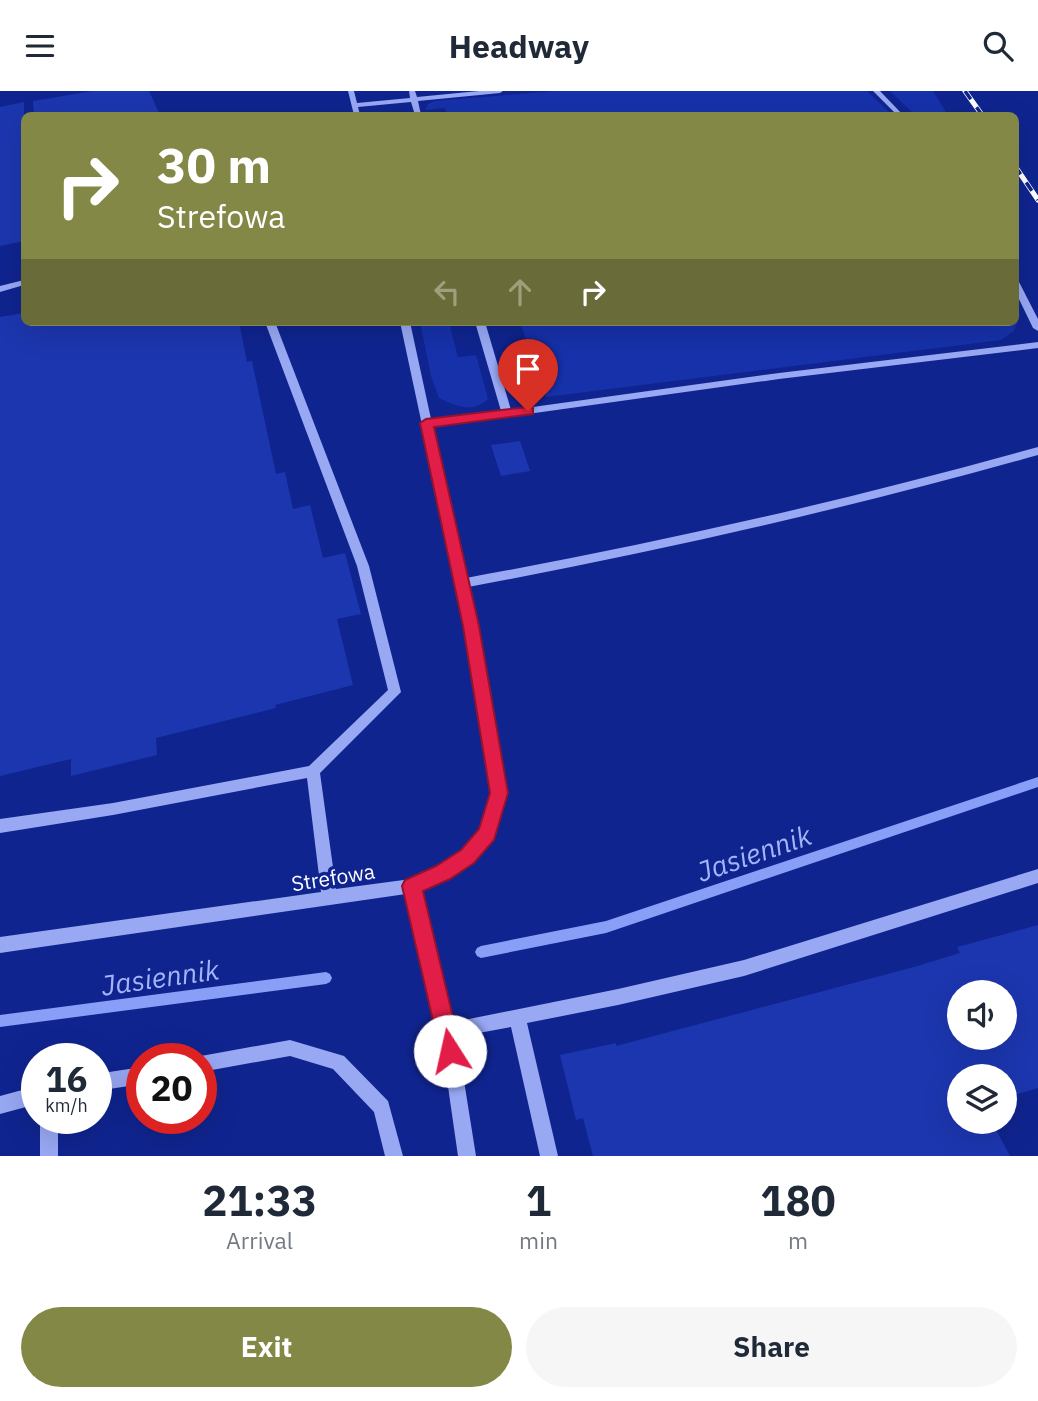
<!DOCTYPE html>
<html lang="en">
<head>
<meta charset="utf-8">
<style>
	:root { --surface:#fff; --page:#f6f6f7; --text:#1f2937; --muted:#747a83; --accent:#848847 }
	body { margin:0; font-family:"IBM Plex Sans",sans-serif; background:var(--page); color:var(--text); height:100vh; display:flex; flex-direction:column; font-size:26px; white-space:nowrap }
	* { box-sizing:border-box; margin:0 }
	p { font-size:23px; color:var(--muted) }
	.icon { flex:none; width:38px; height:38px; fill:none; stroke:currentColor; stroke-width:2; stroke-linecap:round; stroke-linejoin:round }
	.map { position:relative; height:1065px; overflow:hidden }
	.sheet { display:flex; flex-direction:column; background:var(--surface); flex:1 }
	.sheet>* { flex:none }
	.banner { position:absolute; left:21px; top:21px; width:998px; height:214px; border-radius:10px; box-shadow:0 7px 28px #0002; background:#848847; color:#fff; overflow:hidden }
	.tools { position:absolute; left:947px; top:889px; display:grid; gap:14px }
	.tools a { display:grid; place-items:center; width:70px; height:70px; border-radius:50%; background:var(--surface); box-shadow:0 7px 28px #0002; font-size:35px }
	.speed { position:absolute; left:21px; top:952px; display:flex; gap:14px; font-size:35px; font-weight:700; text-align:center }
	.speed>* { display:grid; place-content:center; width:91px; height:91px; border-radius:50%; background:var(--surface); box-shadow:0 7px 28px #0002; line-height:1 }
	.speed small { font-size:18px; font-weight:400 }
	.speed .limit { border:10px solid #d22; background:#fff; color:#111 }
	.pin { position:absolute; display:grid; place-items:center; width:60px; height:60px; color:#fff; margin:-72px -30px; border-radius:50% 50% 50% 0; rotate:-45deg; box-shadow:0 0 7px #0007 }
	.pin .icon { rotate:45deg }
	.me { position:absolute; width:77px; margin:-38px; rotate:350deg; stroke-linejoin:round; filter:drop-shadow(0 0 5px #0008) }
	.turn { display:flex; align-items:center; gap:24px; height:147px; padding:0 21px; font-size:32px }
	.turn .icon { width:91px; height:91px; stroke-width:2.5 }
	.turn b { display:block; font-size:49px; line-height:60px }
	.lanes { display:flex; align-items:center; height:66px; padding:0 21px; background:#0003; justify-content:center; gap:35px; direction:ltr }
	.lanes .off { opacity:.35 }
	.eta { display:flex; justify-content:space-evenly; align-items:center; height:119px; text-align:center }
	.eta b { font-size:42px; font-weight:700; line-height:49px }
	.primary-button { display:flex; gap:14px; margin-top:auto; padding:14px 21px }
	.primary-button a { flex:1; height:80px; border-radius:42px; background:var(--accent); color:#fff; font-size:28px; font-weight:700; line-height:80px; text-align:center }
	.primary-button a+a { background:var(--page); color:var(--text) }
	header { display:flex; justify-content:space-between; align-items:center; height:91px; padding:0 21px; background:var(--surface); font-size:32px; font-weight:700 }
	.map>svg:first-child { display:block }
	.green { fill:#1631aa }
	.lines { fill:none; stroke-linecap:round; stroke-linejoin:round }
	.stream { fill:#899ef7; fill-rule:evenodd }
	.building { fill:#1c36af; fill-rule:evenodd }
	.minor { fill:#98a8f3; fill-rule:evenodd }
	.rail-casing { stroke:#fff; stroke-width:5 }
	.rail { stroke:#0f248f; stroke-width:3.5; stroke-dasharray:10; stroke-linecap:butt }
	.route { fill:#e11d48; stroke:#92132f; stroke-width:2 }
	.labels { text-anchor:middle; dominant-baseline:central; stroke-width:7; stroke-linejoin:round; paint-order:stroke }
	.street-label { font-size:21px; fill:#fff; stroke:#0f248f }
	.near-water-label { font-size:28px; font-style:italic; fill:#a4b4fa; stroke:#0f248f }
</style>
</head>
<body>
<header><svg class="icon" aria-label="menu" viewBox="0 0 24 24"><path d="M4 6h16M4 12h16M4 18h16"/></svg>Headway<svg class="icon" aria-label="search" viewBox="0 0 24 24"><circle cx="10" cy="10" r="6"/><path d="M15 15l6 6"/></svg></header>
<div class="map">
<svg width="1038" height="1065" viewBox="0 0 1038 1065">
	<rect width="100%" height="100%" fill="#0f248f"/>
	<!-- green -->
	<path class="green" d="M557,0h310l25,24h-445l-2,-7 -20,2 3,-6 7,-3z
		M890,0h43l15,24h-33z
		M1015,213l5,12 -6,15 -13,9 -455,57 -26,-75h495z
		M420,231h29l9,35 18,-2 12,44c-16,15 -32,7 -49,-1l-8,-22z
		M518,259l17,50c-29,-7 -28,-22 -34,-48z"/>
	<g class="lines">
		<!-- stream -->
		<path class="stream" d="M1038,686v10l-432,146 -125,25 -4,-2 -2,-4 2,-4 4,-2 125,-25z
			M326,881l4,2 2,4 -2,4 -4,2 -326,43v-12z"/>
	</g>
	<!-- building -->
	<path class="building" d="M93,0h56l11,24h-126l-1,-14z
		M24,11v139l-24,5v-139z
		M24,222v9h215l8,40 5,-1 24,113 9,-2 8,37 17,-4 13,53 22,-5 16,61 -24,5 16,66 -78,20 1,3 -120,30 1,17 -86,21v-17l-71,17v-459z
		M520,350l10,30 -29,5 -10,-31z
		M1038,834v163l-34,10v-22h-45v46h33l18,34h-417l-10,-38 -7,2 -16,-65 56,-12v3l298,-79 46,-14 -3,-6zM959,901h45v46h-45z"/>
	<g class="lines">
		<!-- minor -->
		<path class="minor" d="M348,0h6l3,12 53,-5 -1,-7h6l2,6 62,-6h24l-3,2 -82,8 3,14h-6l-4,-13 -53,5 2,8h-6z
			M873,0h7l23,24h-6z
			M1015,188l4,3 19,37v12l-5,-3 -18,-37z
			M24,189v5l-24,7v-6z
			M265,231h10l94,244 32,126 -81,81 16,116 75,-10 27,-12 24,-15 19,-22 11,-37 -27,-167 -65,-304h10l21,97 70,-8 -26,-89h10l26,88 268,-37 259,-31v6l-259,31 -272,38 -74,9 33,152c193,-35 383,-78 572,-131v8c-188,53 -378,96 -570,132l9,39 29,167 -14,46 -20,23 -24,15 -28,13 34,132 164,-33 126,-29 294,-91v14l-294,93 -126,29 -91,18 31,133h-18l-29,-129 -54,10 19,119h-18l-18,-125 -34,-137 -406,59v-16l321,-45 -14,-114 -194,37 -113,18v-14l113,-16 196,-37 79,-76 -31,-124z
			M290,949l54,16 44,45 15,55h-18l-11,-44 -41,-43 -43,-13 -89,16v-13h-6l6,-3z
			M142,976v17l-46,7v-17z
			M37,995v18l-37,10v-18z
			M40,1027h18v38h-18z"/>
		<!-- rail casing -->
		<g class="rail-casing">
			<path id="rail" d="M965,0l17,24
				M1015,75l23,34"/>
		</g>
		<!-- rail -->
		<use href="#rail" class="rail"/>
	</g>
	<!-- route -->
	<path class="route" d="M528,316l5,1v6l-99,13 45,199 29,167 -14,47 -20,23 -24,16 -27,12 38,160 -3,8 -8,3 -7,-3 -3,-8 -38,-165 3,-6 31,-14 25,-16 18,-21 11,-36 -27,-167 -43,-203 6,-4z"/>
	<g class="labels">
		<!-- street labels -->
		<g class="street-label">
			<text transform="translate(333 786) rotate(-9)">Strefowa</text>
		</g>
		<!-- near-water labels -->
		<g class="near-water-label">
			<text transform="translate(754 762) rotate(-19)">Jasiennik</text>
			<text transform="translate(160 886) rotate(-8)">Jasiennik</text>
		</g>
	</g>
</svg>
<div class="tools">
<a><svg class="icon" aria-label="sound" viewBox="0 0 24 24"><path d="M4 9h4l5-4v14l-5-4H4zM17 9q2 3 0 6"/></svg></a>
<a><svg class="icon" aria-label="layers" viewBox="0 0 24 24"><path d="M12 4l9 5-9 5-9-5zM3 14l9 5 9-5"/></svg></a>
</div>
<div class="speed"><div>16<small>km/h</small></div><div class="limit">20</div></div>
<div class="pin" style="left:528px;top:320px;background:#d93025"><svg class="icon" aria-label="arrive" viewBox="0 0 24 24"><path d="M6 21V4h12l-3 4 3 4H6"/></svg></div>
<svg class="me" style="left:450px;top:960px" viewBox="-20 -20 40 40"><circle r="19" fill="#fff"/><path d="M0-13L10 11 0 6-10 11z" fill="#e11d48"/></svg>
<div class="banner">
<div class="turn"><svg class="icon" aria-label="right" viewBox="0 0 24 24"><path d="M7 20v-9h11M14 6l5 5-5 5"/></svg><div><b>30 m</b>Strefowa</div></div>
<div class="lanes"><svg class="icon off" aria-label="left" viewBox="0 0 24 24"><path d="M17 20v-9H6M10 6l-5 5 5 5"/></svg><svg class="icon off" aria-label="ahead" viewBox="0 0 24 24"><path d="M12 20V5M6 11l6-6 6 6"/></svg><svg class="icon" aria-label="right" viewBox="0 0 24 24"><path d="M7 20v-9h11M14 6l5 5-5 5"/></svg></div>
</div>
</div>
<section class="sheet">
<div class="eta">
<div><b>21:33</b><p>Arrival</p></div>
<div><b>1</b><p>min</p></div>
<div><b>180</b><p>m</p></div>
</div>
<div class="primary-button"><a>Exit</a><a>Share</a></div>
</section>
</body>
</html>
